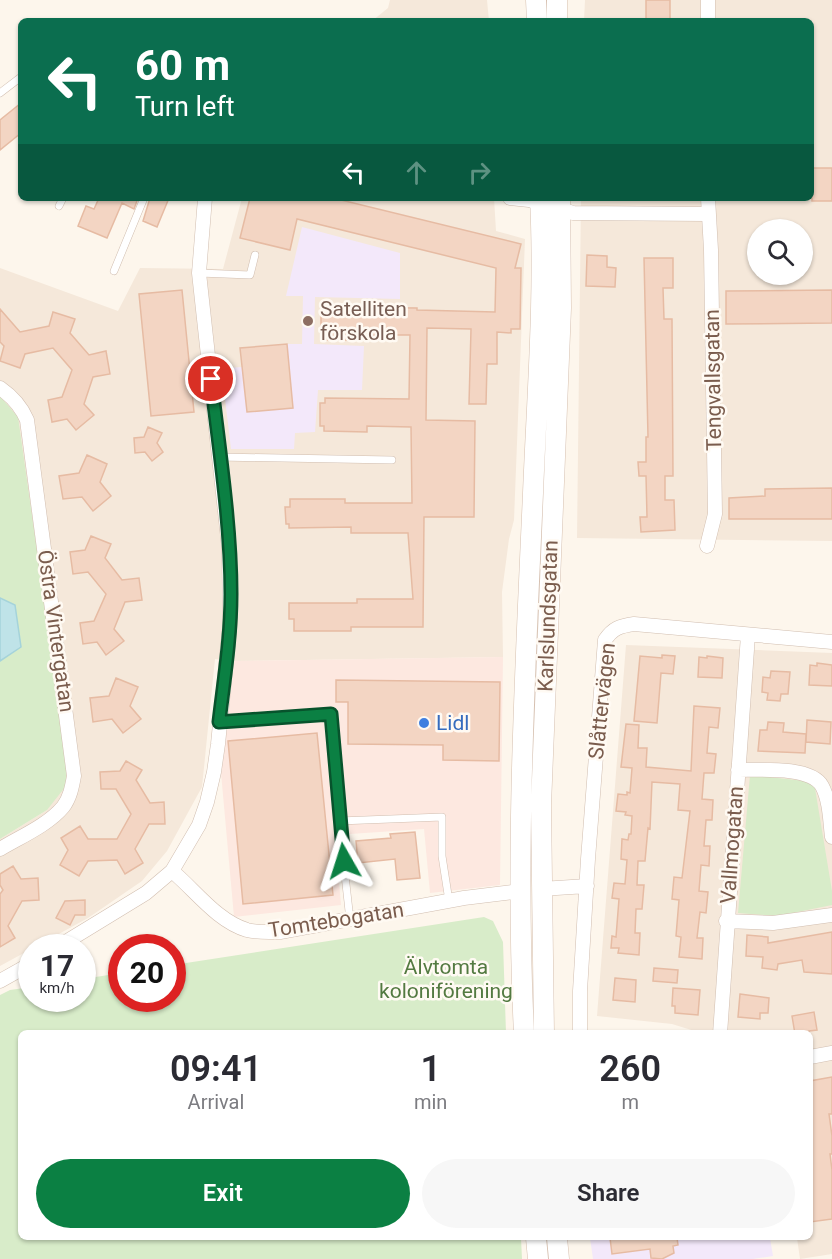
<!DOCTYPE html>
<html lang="en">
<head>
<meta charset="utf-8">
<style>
	:root { --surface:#fff; --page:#f7f7f7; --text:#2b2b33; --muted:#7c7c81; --accent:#0b8043 }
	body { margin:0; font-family:Roboto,sans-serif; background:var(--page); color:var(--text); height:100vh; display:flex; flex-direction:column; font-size:22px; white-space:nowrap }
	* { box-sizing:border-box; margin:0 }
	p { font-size:20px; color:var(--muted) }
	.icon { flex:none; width:33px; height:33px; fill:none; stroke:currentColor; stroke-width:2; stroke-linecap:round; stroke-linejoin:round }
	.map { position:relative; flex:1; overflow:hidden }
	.panel { position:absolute; left:18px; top:1030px; width:795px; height:210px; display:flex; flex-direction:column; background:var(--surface); border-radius:9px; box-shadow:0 2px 4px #0004 }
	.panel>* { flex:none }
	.banner { position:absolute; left:18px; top:18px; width:796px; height:183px; border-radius:9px; box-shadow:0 2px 4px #0004; background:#0b6e4f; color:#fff; overflow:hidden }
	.buttons { position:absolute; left:747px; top:219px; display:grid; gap:12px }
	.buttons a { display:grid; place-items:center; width:66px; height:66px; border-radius:50%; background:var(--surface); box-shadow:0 2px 4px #0004; font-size:30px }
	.speed { position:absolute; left:18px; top:934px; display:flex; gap:12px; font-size:30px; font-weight:700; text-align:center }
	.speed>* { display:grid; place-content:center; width:78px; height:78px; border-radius:50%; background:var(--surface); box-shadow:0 2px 4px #0004; line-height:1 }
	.speed small { font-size:15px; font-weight:400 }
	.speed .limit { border:9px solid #d22; background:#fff; color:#111 }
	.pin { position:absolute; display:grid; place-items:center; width:51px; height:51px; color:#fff; margin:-26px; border:3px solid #fff; border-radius:50%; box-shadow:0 2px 6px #0007 }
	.me { position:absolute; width:66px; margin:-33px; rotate:354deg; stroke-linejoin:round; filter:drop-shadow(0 0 4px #0008) }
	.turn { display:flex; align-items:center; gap:21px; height:126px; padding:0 18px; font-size:27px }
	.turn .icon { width:78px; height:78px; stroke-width:2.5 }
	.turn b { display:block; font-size:42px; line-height:51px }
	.lanes { display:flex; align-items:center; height:57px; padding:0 18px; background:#0003; justify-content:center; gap:30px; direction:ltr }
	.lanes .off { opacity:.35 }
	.eta { display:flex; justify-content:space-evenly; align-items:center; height:102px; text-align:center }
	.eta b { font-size:36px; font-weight:600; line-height:42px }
	.cta { display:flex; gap:12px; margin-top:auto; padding:12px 18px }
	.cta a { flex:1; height:69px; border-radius:36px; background:var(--accent); color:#fff; font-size:24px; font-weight:600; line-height:69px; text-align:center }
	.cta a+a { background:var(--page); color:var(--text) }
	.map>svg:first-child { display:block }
	.residential { fill:#f5e8da; fill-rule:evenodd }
	.commercial { fill:#fde8e0 }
	.education { fill:#f3e8fa }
	.green { fill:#d8ecc9 }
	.water { fill:#bfe3e8; stroke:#a5d3da; stroke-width:1.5 }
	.building { fill:#f3d5c3; stroke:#e6bba3; stroke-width:1.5 }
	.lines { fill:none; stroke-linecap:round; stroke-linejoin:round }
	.lane-casing { stroke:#d1beb0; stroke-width:8 }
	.street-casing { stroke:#d1beb0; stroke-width:15 }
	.secondary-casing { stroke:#d6c0b0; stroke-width:21 }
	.lane { stroke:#fff; stroke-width:7 }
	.street { stroke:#fff; stroke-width:14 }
	.secondary { stroke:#fff; stroke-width:20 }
	.route-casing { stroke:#07532c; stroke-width:15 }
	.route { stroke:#0b8043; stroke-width:10 }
	.education-dot { fill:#8d6e63; stroke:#fffaf3; stroke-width:2 }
	.shop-dot { fill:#3f7fe0; stroke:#fffaf3; stroke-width:2 }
	.labels { text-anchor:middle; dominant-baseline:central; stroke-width:5; stroke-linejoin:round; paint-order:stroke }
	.education-label { font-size:21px; fill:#785e54; stroke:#fffaf3; text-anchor:start }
	.street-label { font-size:21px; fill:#7a5c4d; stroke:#fffaf3 }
	.shop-label { font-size:21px; fill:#366cbe; stroke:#fffaf3; text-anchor:start }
	.park-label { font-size:21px; fill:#537a41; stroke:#fffaf3 }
</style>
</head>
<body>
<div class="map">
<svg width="832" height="1259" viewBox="0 0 832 1259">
	<rect width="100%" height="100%" fill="#fdf6ec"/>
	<!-- residential -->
	<path class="residential" d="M390,0h97l2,21h-117l16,-13z
		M585,0h247v541l-255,-3 4,-340h231v-177h-228zM758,230h44v44h-44z
		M242,198h252l2,33 29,8 -11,281 -5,19 -7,53 1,65 -271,4 -17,-2 -13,128 -35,64 -25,30 -54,37 -88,48v-127l47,-29 -45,-412 -2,-2v-128l118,43 22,-43 83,1z
		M626,645l206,8v601l-32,5 -3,-21h13v-204l-109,-1 -29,-9 -75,-8z"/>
	<!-- commercial -->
	<path class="commercial" d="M503,657l-3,228 -70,8 -6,-64 -89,6 6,70 -107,12 -13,-144 11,-112z"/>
	<!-- education -->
	<path class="education" d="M302,227l98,26v46l-85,-2 -1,47 50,2 -2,44h-44l-3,42 -20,1 -1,16h-63l-8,-67 5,-1v-13l14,-1 -2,-19 47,-4h15l1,-48h-17z
		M590,1238h180l3,18 -20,3h-160z"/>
	<!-- green -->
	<path class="green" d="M0,396l18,21 49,343 -1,26 -19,24 -47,29z
		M750,775l64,7 18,109v14l-54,11 -40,-3z
		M484,917l9,4 10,21 3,91 -485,1v204h500l1,21h-522v-264l10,-5 21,-3 1,12h50l1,-20 38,-6 1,26h50l1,-34z"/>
	<!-- water -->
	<path class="water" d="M0,598l15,7 6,42 -21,14z"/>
	<!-- building -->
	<path class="building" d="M646,0h24v21h-24z
		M21,103v30l-21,17v-30z
		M812,168h20v33h-20z
		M99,198h39l-4,11 -12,-6 -15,35 -29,-12 8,-20 8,3z
		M150,198h19l-12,29 -14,-6z
		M250,198h83l188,46 -6,24h6l-1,61h-9v4l-14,-1v32h-10l-1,40h-17l2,-75 -44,-1 -1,92 49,1 -1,96h-50l-1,110h-72v4h-57v-12h-5v-16h68v-4h56l-5,-66h-57v-6l-62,1v-4h-3l-1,-17h5v-8h55v4h67l-1,-76 -44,-1v6l-43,-1v-5h-4v-23h5v-5l84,1 1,-64h-41v5h-43v-6h-5v-21h5v-6l91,1v2l78,2 1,-44 -199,-49 -7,31 -50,-12z
		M587,255l20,1v11l9,1 -1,19 -29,-1z
		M644,258h29v30h-10l1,31h8l1,157h-8v24h9l1,30 -34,2 -1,-15h7l-1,-41h-7l-1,-14h8v-25h2z
		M182,290l12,122 -43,4 -12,-122z
		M832,290v33l-106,1v-33z
		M0,309l20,23 29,-6 4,-14 22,7 -5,14 19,22 17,-4 4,23 -17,3 -9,27 10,11 -18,15 -9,-11 -15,3 -4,-22 14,-3 10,-27 -19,-22 -28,6 -5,14 -20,-7 4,-15 -4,-4z
		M287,344l6,64 -46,4 -7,-64z
		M148,427l14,6 -5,10 6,9 -11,9 -7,-9 -10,1 -1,-15 10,-1z
		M87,455l20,9 -7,18 11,14 -18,15 -11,-14 -19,2 -4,-23 20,-3z
		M832,488v31h-103v-21l36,-2v-7z
		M91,536l20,8 -6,14 17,22 17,-2 3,22 -17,2 -11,27 10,12 -18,14 -9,-13 -14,2 -3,-21 14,-2 12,-27 -18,-22 -15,2 -3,-22 15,-2z
		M662,655l13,1 -2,18 -12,-1 -4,50 -23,-2 6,-65 22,2z
		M707,656l16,2 -1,20 -24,-1 1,-20 8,1z
		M817,663l15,2v21l-23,-1 1,-20 7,1z
		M771,671l19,1 -2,22h-7l-1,7 -13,-1 1,-7 -6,-1 1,-15 7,1z
		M116,678l22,9 -8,19 11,13 -18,14 -11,-14 -19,3 -3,-24 19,-2z
		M336,680l164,2 -1,79 -56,-1v-15l-95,-1v-42h-12z
		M694,706l26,2 -2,20 -9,-1 -2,26 9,1 -2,19h-10l-2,26 11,1 -1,20h-6l-2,26h6l-1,20 -8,-1 -2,26 9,1 -2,21 -6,-1 -3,26h6l-1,21 -23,-2 2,-20 -5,-1 3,-36 -7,-1 2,-22 8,1 8,-67 -12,-1 2,-26 -28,-2 -2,47 -2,-1 -3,33h-7l-1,24h7l-2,24h-6l-1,24h5l-1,22 -21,-2 1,-5h-8l1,-12 4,1 3,-38 -7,-1 2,-15 11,1 2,-24 -6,-1 1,-20 6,1 1,-6h2l1,-18 -7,-1 1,-3 -10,-1 2,-17 9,1v-3l3,1 2,-25 -11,-1 5,-43 13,1 -1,23h9l-1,19 45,4z
		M807,720l24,2 -1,22 -24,-2z
		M768,722l16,1 -1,9 23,2 -1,19 -47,-2 2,-21h7z
		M317,733l16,162 -90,9 -15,-163z
		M126,761l16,9 -6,10 14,23 14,-1 1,22h-16l-14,25 8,14 -18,11 -8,-14 -29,1 -9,15 -19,-11 8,-15 -7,-12 19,-12 8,13h29l14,-25 -15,-25h-15l-1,-17 20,-1z
		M415,832l5,46 -23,2 -2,-21 -37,4 -2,-22 35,-3 -1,-4z
		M13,866l8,13 17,-1 1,22 -17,1 -14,25 7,12 -15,9v-53l3,-4 -3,-5v-11z
		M85,900v15h-10l-5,10 -14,-7 9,-17z
		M832,932v42l-28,-2 -2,-12 -24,4 -1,6 -15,-2 1,-11 -17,-1 1,-21 21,2v6z
		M654,968l24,2 -1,13 -24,-2z
		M615,978l21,2 -1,22 -22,-2z
		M673,988l27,2 -2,25 -23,-2v-7h-3z
		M740,994l29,4 -1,15h-8v6l-22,-2z
		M814,1012l3,18 -8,1v3h-14l-3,-18z
		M832,1077v37h-3l3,22v18h-2l2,16v49l-22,3v-141z
		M610,1238h67l1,7 -5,1 1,7 -12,6 -11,-1 -1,-9 -38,5z"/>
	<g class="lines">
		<!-- lane casing -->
		<g class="lane-casing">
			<path id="lane" d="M0,93l21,-16
				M59,206l4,-8
				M114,271l30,-73
				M199,273l51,2 5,-20
				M219,457l173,3
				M219,722l112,-8 8,107 11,99
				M339,821l103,-4v39l7,45"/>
		</g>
		<!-- street casing -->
		<g class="street-casing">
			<path id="street" d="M708,0v21
				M510,198l19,2 11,3
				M561,209l12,4 134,1
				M0,388c13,9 21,18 27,32l47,356c-2,11 -4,22 -11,31 -15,18 -43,30 -63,42
				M707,546l8,-32 -4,-264 -3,-52
				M738,770c22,0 73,-4 84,16 8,15 8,35 10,51
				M172,871c23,19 45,50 75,59 11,3 22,2 33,2l184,-34 57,-7
				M541,889l46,-3
				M726,921l47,2 59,-8
				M56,948l90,-55 26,-22 27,-46 8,-23 7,-30 4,-28 12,-120 -1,-76 -30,-275 6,-75
				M0,981l32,-18
				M580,1034v-43l8,-132 17,-219c8,-12 15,-14 29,-16l198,18
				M720,1034l28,-399
				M810,1057l22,-4"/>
		</g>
		<!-- secondary casing -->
		<g class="secondary-casing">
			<path id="secondary" d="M536,0l1,21
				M557,0v21
				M524,1034c-9,-181 1,-361 9,-541 4,-98 12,-197 7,-295
				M544,1034l-3,-229 20,-497 -1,-110
				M536,1238l2,21
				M557,1238l2,21"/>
		</g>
		<!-- lane -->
		<use href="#lane" class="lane"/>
		<!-- street -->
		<use href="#street" class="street"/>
		<!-- secondary -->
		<use href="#secondary" class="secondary"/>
	</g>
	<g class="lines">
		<!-- route casing -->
		<g class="route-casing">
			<path id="route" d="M211,379c8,69 20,145 20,215 0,43 -7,86 -12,128l112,-8 13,147"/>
		</g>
		<!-- route -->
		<use href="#route" class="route"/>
	</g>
	<!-- markers -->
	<circle class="education-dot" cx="308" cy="321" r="6"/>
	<circle class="shop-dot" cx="424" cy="723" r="6"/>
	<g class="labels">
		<!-- education labels -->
		<g class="education-label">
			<text x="320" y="309">Satelliten<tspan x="320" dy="24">förskola</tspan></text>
		</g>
		<!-- street labels -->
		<g class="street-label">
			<text transform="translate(713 380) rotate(-91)">Tengvallsgatan</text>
			<text transform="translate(548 616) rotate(-88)">Karlslundsgatan</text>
			<text transform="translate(56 631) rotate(82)">Östra Vintergatan</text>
			<text transform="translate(602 701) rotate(-84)">Slåttervägen</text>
			<text transform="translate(732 845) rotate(-86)">Vallmogatan</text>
			<text transform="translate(336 920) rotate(-9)">Tomtebogatan</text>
		</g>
		<!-- shop labels -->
		<g class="shop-label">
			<text x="436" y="723">Lidl</text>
		</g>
		<!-- park labels -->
		<g class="park-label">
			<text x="446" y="967">Älvtomta<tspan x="446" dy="24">koloniförening</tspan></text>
		</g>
	</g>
</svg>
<div class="buttons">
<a><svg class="icon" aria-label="search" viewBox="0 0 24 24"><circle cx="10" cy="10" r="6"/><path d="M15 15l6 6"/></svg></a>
</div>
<div class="speed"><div>17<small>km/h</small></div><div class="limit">20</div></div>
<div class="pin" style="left:211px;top:379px;background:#d93025"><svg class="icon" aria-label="arrive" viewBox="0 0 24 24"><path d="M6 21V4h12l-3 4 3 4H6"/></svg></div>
<svg class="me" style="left:344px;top:861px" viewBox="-20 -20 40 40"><path d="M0-17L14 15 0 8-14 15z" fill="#0b8043" stroke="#fff" stroke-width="4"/></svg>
<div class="banner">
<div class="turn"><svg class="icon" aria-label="left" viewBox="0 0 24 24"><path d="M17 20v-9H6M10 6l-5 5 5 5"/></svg><div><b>60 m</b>Turn left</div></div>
<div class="lanes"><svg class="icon" aria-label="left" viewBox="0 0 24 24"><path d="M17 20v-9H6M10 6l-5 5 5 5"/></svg><svg class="icon off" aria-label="ahead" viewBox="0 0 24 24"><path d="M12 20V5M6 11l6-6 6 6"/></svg><svg class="icon off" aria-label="right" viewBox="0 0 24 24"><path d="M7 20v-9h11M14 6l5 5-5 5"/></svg></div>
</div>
<section class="panel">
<div class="eta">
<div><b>09:41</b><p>Arrival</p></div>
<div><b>1</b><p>min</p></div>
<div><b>260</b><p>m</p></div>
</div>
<div class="cta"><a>Exit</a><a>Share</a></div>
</section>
</div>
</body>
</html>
